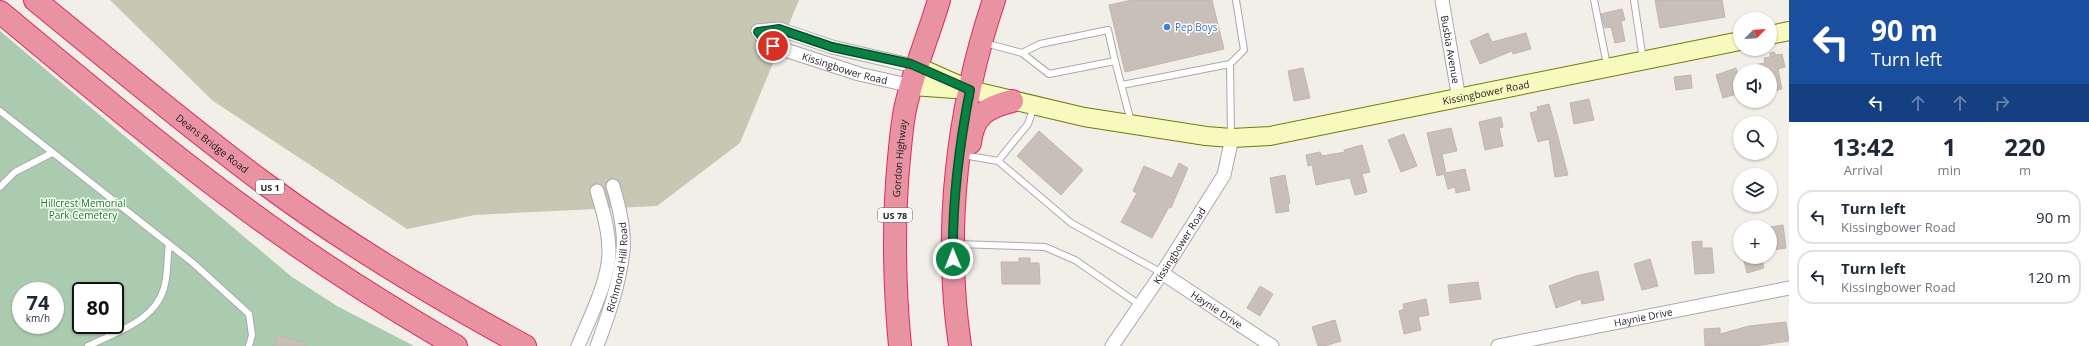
<!DOCTYPE html>
<html lang="en">
<head>
<meta charset="utf-8">
<style>
	:root { --surface:#fff; --page:#f6f6f7; --text:#1f2937; --muted:#747a83; --line:#e0e1e3 }
	body { margin:0; font-family:"Open Sans",sans-serif; background:var(--page); color:var(--text); height:100vh; display:flex; flex-direction:column; font-size:15px; white-space:nowrap }
	* { box-sizing:border-box; margin:0 }
	p { font-size:13px; color:var(--muted) }
	.icon { flex:none; width:22px; height:22px; fill:none; stroke:currentColor; stroke-width:2; stroke-linecap:round; stroke-linejoin:round }
	.map { position:relative; flex:1; overflow:hidden }
	.details { display:flex; flex-direction:column; background:var(--surface); width:300px }
	.details>* { flex:none }
	.banner { background:#1a4fa0; color:#fff; overflow:hidden }
	.needle { width:26px; rotate:66deg }
	.buttons { position:absolute; left:1733px; top:12px; display:grid; gap:8px }
	.buttons a { display:grid; place-items:center; width:44px; height:44px; border-radius:50%; background:var(--surface); box-shadow:0 1px 3px #0004; font-size:20px }
	.speed { position:absolute; left:12px; top:282px; display:flex; gap:8px; font-size:20px; font-weight:700; text-align:center }
	.speed>* { display:grid; place-content:center; width:52px; height:52px; border-radius:50%; background:var(--surface); box-shadow:0 1px 3px #0004; line-height:1 }
	.speed small { font-size:10px; font-weight:400 }
	.speed .limit { border:2px solid #111; border-radius:6px; background:#fff; color:#111 }
	.pin { position:absolute; display:grid; place-items:center; width:34px; height:34px; color:#fff; margin:-17px; border:2px solid #fff; border-radius:50%; box-shadow:0 1px 4px #0007 }
	.me { position:absolute; width:44px; margin:-22px; rotate:359deg; stroke-linejoin:round; filter:drop-shadow(0 0 3px #0008) }
	.turn { display:flex; align-items:center; gap:14px; height:84px; padding:0 16px; font-size:18px }
	.turn .icon { width:52px; height:52px; stroke-width:2.5 }
	.turn b { display:block; font-size:28px; line-height:34px }
	.lanes { display:flex; align-items:center; height:38px; padding:0 16px; background:#0003; justify-content:center; gap:20px; direction:ltr }
	.lanes .off { opacity:.35 }
	.eta { display:flex; justify-content:space-evenly; align-items:center; height:68px; text-align:center }
	.eta b { font-size:24px; font-weight:700; line-height:28px }
	ul { padding:0; list-style:none }
	li { display:flex; align-items:center; gap:12px; height:54px; margin:0 8px 6px; padding:0 8px; border:2px solid var(--line); border-radius:16px }
	li div { flex:1 }
	li b { display:block; font-size:15px }
	li em { font-style:normal }
	main { display:flex; flex:1; min-height:0 }
	.map>svg:first-child { display:block }
	.construction { fill:#c7c7b4 }
	.cemetery { fill:#aacbaf; fill-rule:evenodd }
	.building { fill:#c7bfb8; stroke:#c4b6ab }
	.lines { fill:none; stroke-linecap:round; stroke-linejoin:round }
	.lane-casing { stroke:#a9a9a9; stroke-width:8 }
	.street-casing { stroke:#a9a9a9; stroke-width:15 }
	.secondary-casing { stroke:#707d05; stroke-width:20 }
	.highway-casing { stroke:#dc2a67; stroke-width:24 }
	.lane { stroke:#fff; stroke-width:6 }
	.street { stroke:#fff; stroke-width:13 }
	.secondary { stroke:#f7fabf; stroke-width:18 }
	.highway { stroke:#e892a2; stroke-width:22 }
	.route-casing { stroke:#07532c; stroke-width:10 }
	.route { stroke:#0b8043; stroke-width:7 }
	.shop-dot { fill:#3f7fe0; stroke:#fff; stroke-width:1.5 }
	.labels { text-anchor:middle; dominant-baseline:central; stroke-width:3; stroke-linejoin:round; paint-order:stroke }
	.shield { fill:#fff; stroke:#646464; stroke-width:1 }
	.shield-label { font-size:9px; font-weight:bold; fill:#222 }
	.shop-label { font-size:10px; fill:#366cbe; stroke:#fff; text-anchor:start }
	.street-label { font-size:10px; fill:#222; stroke:#fff }
	.park-label { font-size:10px; fill:#0c8416; stroke:#fff }
</style>
</head>
<body>
<main>
<div class="map">
<svg width="1789" height="346" viewBox="0 0 1789 346">
	<rect width="100%" height="100%" fill="#f2efe9"/>
	<!-- construction -->
	<path class="construction" d="M110,0h689l-59,143 -83,63 -182,9 -68,14 -194,-128z"/>
	<!-- cemetery -->
	<path class="cemetery" d="M0,31l292,246 45,29 77,40h-414zM21,291h34v34h-34zM81,291h34v34h-34z"/>
	<!-- building -->
	<path class="building" d="M1132,0h80l12,49 -99,23 -16,-67z
		M1655,0h67l3,17 -65,11z
		M1622,9l3,11 -4,1 4,20 -10,2 -4,-16 -6,1 -4,-14z
		M1488,33l4,9 34,-9 5,16 -18,5 -1,-3 -32,13 -10,-23z
		M1775,52v3l7,-1 3,13 -7,2 4,20 -12,3v-21h-23v-5l18,-3 -1,-5 6,-1v-4z
		M1303,68l7,30 -16,3 -6,-30z
		M1736,68l4,12v13l-17,5 -7,-23z
		M1691,75l1,13 -16,2 -2,-13z
		M1589,99l5,21 -20,4 -4,-21z
		M1549,104l9,33 10,38 -13,2 -6,-38 -11,3 -8,-29 8,-2 -1,-4z
		M1501,117l2,10 -4,1 4,18 -18,4 -6,-28z
		M1451,128l6,23 -15,3 4,19 19,-4 5,21 -14,3 -1,-6 -7,2 -4,-15 -7,2 -10,-43z
		M1039,131l44,39 -22,25 -44,-39z
		M1404,134l13,32 -16,6 -13,-32z
		M1362,145l8,27 -8,2 5,18 -12,3 -5,-17 -34,7 -4,-20 -4,1 -2,-11 14,-3 2,4 23,-4 -1,-2z
		M1179,163l9,5 -17,40 -2,-1 -17,31 -31,-16 16,-29 -4,-2 11,-25 28,12z
		M1285,175l5,28 -2,1 1,7 -13,2 -6,-35z
		M1783,225l3,23 -13,2 -3,-23z
		M1702,241v7h10l2,25 -19,1 -3,-32z
		M1743,257h18l3,11 -17,5z
		M1019,258h11v5h9l1,21h-38l-1,-22h18z
		M1650,259l8,27 -16,4 -8,-26z
		M1598,271l6,29 -22,4 -1,-5 -25,9 -7,-22 27,-10z
		M1478,282l3,17 -31,4 -2,-18z
		M1260,286l13,8 -13,22 -13,-8z
		M1426,299l3,16 -11,2 3,13 -17,4 -5,-23 5,-2 -1,-5z
		M1335,320l6,21 -16,5h-7l-6,-19z
		M1786,322l3,19 -34,5h-50l-1,-17 16,-1v6l29,-8z
		M277,335l28,8v3h-31z"/>
	<g class="lines">
		<!-- lane casing -->
		<g class="lane-casing">
			<path id="lane" d="M1594,0l13,65
				M1634,0l9,60
				M985,43l37,10 27,21 66,-13 16,61
				M1022,53l18,-9 68,-14 7,31
				M1230,64l14,-14 -8,-50
				M1122,85l108,-21 1,73
				M0,111l193,152 56,51 3,21 -3,11
				M969,156l29,5 73,62 91,50
				M998,161l30,-37 6,-18
				M0,187l15,-15 37,-19
				M957,244l88,3 30,13 65,45
				M88,346c28,-14 67,-25 76,-58 4,-13 3,-30 5,-44"/>
		</g>
		<!-- street casing -->
		<g class="street-casing">
			<g id="street">
				<path id="s1" d="M1442,0l17,99"/>
				<path id="s2" d="M758,31l9,12 6,3 86,28 53,12"/>
				<path d="M758,31l21,-2 53,18 86,20"/>
				<path id="s3" d="M1162,273l110,73"/>
				<path d="M578,346c11,-27 31,-65 31,-94 0,-21 -6,-41 -12,-61"/>
				<path id="s4" d="M597,346c11,-30 23,-63 26,-96 2,-21 -4,-44 -10,-64"/>
				<path id="s5" d="M1112,346l50,-73 62,-98 8,-37"/>
				<path id="s6" d="M1498,346l291,-58"/>
			</g>
		</g>
		<!-- secondary casing -->
		<g class="secondary-casing">
			<g id="secondary">
				<path d="M1770,35l19,-4"/>
				<path id="s7" d="M918,67l52,23 114,27 122,19 26,2 38,-2 470,-95"/>
				<path d="M912,86l43,3"/>
			</g>
		</g>
		<!-- highway casing -->
		<g class="highway-casing">
			<g id="highway">
				<path id="s8" d="M35,0c76,62 151,125 229,183 82,61 171,114 261,163"/>
				<path d="M0,12c81,67 161,135 246,197 67,50 138,95 210,137"/>
				<path d="M970,143c3,-28 17,-36 42,-42"/>
				<path id="s9" d="M900,346c-6,-63 -7,-125 -1,-188 2,-18 3,-39 8,-57 8,-34 22,-67 32,-101"/>
				<path d="M960,346c-17,-115 -3,-236 34,-346"/>
			</g>
		</g>
		<!-- lane -->
		<use href="#lane" class="lane"/>
		<!-- street -->
		<use href="#street" class="street"/>
		<!-- secondary -->
		<use href="#secondary" class="secondary"/>
		<!-- highway -->
		<use href="#highway" class="highway"/>
	</g>
	<g class="lines">
		<!-- route casing -->
		<g class="route-casing">
			<path id="route" d="M773,46l-5,-3 -10,-11 21,-3 53,18 79,17 59,26c-11,56 -18,112 -17,169"/>
		</g>
		<!-- route -->
		<use href="#route" class="route"/>
	</g>
	<!-- markers -->
	<circle class="shop-dot" cx="1167" cy="27" r="4"/>
	<g class="labels">
		<!-- shield labels -->
		<g class="shield">
			<rect x="256" y="180" width="28" height="14" rx="3"/>
			<rect x="878" y="208" width="34" height="14" rx="3"/>
		</g>
		<g class="shield-label">
			<text x="270" y="187">US 1</text>
			<text x="895" y="215">US 78</text>
		</g>
		<!-- shop labels -->
		<g class="shop-label">
			<text x="1175" y="27">Pep Boys</text>
		</g>
		<!-- street labels -->
		<g class="street-label">
			<text stroke="none"><textPath href="#s1" startOffset="50">Busbia Avenue</textPath></text>
			<text stroke="none"><textPath href="#s2" startOffset="97">Kissingbower Road</textPath></text>
			<text stroke="none"><textPath href="#s7" startOffset="582">Kissingbower Road</textPath></text>
			<text stroke="none"><textPath href="#s8" startOffset="228">Deans Bridge Road</textPath></text>
			<text stroke="none"><textPath href="#s9" startOffset="188">Gordon Highway</textPath></text>
			<text stroke="none"><textPath href="#s5" startOffset="121">Kissingbower Road</textPath></text>
			<text stroke="none"><textPath href="#s4" startOffset="82">Richmond Hill Road</textPath></text>
			<text stroke="none"><textPath href="#s3" startOffset="66">Haynie Drive</textPath></text>
			<text stroke="none"><textPath href="#s6" startOffset="148">Haynie Drive</textPath></text>
		</g>
		<!-- park labels -->
		<g class="park-label">
			<text x="83" y="203">Hillcrest Memorial<tspan x="83" dy="12">Park Cemetery</tspan></text>
		</g>
	</g>
</svg>
<div class="buttons">
<a><svg class="needle" viewBox="-14 -14 28 28"><path d="M0-13l5 13h-10z" fill="#e53935"/><path d="M0 13l5-13h-10z" fill="#747a83"/></svg></a>
<a><svg class="icon" aria-label="sound" viewBox="0 0 24 24"><path d="M4 9h4l5-4v14l-5-4H4zM17 9q2 3 0 6"/></svg></a>
<a><svg class="icon" aria-label="search" viewBox="0 0 24 24"><circle cx="10" cy="10" r="6"/><path d="M15 15l6 6"/></svg></a>
<a><svg class="icon" aria-label="layers" viewBox="0 0 24 24"><path d="M12 4l9 5-9 5-9-5zM3 14l9 5 9-5"/></svg></a>
<a>+</a>
</div>
<div class="speed"><div>74<small>km/h</small></div><div class="limit">80</div></div>
<div class="pin" style="left:773px;top:46px;background:#d93025"><svg class="icon" aria-label="arrive" viewBox="0 0 24 24"><path d="M6 21V4h12l-3 4 3 4H6"/></svg></div>
<svg class="me" style="left:953px;top:259px" viewBox="-20 -20 40 40"><circle r="17" fill="#0b8043" stroke="#fff" stroke-width="3"/><path d="M0-11L8 9 0 5-8 9z" fill="#fff"/></svg>
</div>
<section class="details">
<div class="banner">
<div class="turn"><svg class="icon" aria-label="left" viewBox="0 0 24 24"><path d="M17 20v-9H6M10 6l-5 5 5 5"/></svg><div><b>90 m</b>Turn left</div></div>
<div class="lanes"><svg class="icon" aria-label="left" viewBox="0 0 24 24"><path d="M17 20v-9H6M10 6l-5 5 5 5"/></svg><svg class="icon off" aria-label="ahead" viewBox="0 0 24 24"><path d="M12 20V5M6 11l6-6 6 6"/></svg><svg class="icon off" aria-label="ahead" viewBox="0 0 24 24"><path d="M12 20V5M6 11l6-6 6 6"/></svg><svg class="icon off" aria-label="right" viewBox="0 0 24 24"><path d="M7 20v-9h11M14 6l5 5-5 5"/></svg></div>
</div>
<div class="eta">
<div><b>13:42</b><p>Arrival</p></div>
<div><b>1</b><p>min</p></div>
<div><b>220</b><p>m</p></div>
</div>
<ul>
<li><svg class="icon" aria-label="left" viewBox="0 0 24 24"><path d="M17 20v-9H6M10 6l-5 5 5 5"/></svg><div><b>Turn left</b><p>Kissingbower Road</p></div><em>90 m</em></li>
<li><svg class="icon" aria-label="left" viewBox="0 0 24 24"><path d="M17 20v-9H6M10 6l-5 5 5 5"/></svg><div><b>Turn left</b><p>Kissingbower Road</p></div><em>120 m</em></li>
</ul>
</section>
</main>
</body>
</html>
